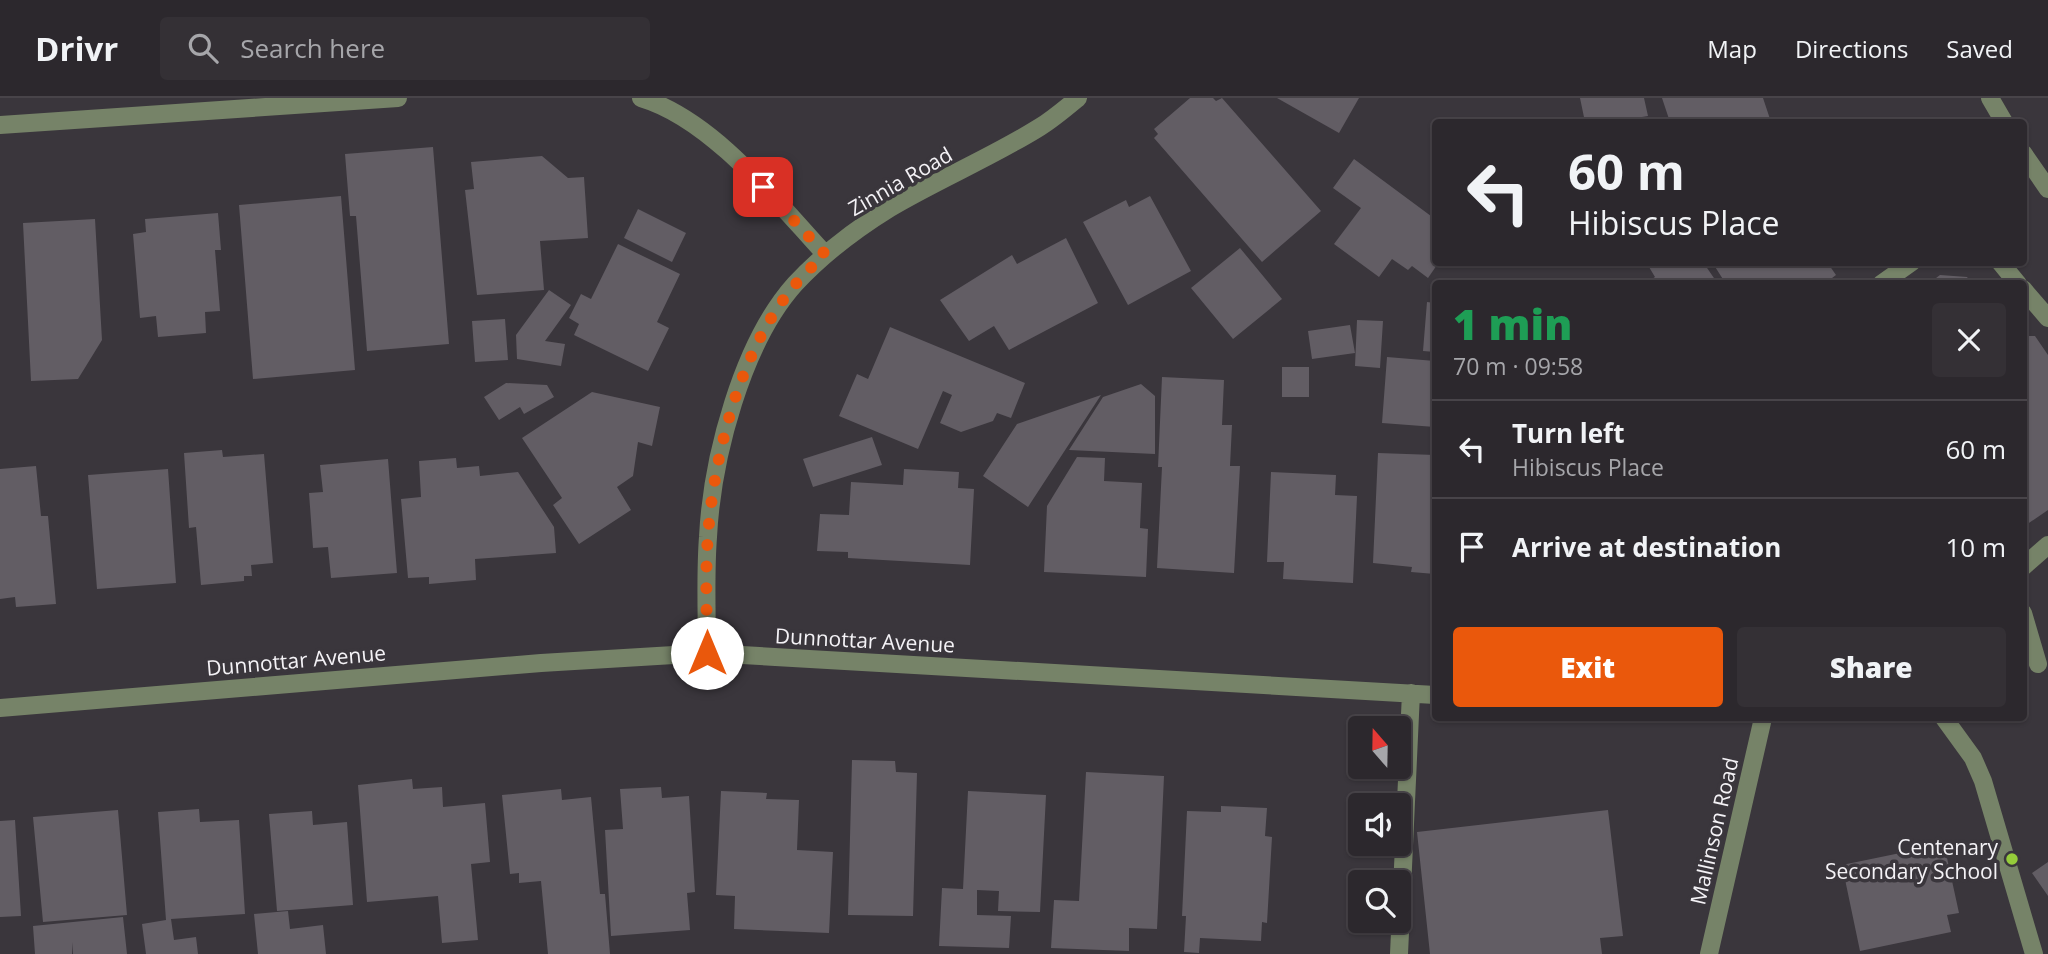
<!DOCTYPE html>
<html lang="en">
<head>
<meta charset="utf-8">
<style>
	:root { --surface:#2c282d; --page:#343035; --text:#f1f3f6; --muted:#a6a6aa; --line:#484449; --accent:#ea580c }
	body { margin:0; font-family:"Open Sans",sans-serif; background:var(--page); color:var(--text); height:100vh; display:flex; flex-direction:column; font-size:26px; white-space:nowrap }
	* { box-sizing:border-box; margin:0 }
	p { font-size:23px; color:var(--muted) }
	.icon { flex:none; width:38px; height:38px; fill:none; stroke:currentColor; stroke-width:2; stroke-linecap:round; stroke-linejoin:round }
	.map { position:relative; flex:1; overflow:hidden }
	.panel { position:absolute; left:1432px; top:182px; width:595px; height:441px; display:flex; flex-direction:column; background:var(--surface); border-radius:7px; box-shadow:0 2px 5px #0004,0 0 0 2px var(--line) }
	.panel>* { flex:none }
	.guide { position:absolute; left:1432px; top:21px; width:595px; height:147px; border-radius:7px; box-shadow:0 2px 5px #0004,0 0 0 2px var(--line); background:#2c282d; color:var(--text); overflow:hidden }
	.needle { width:46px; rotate:340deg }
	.tools { position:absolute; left:1348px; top:618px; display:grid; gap:14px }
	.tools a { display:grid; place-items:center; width:63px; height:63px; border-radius:7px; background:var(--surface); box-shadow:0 2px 5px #0004,0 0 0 2px var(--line); font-size:35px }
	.pin { position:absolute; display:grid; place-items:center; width:60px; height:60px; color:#fff; margin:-30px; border-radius:14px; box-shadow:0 4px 10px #0006 }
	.me { position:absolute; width:77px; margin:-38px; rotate:0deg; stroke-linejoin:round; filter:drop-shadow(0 0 5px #0008) }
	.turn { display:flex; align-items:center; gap:24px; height:147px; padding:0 21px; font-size:32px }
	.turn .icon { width:91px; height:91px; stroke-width:2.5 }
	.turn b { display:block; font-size:49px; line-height:60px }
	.round { display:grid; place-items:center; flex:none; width:74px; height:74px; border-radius:7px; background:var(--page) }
	.overview { display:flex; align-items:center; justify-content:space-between; height:119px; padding:0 21px }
	h1 { font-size:42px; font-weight:800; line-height:52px; color:#1e9e55 }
	.primary-button { display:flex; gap:14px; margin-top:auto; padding:14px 21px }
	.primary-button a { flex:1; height:80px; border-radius:7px; background:var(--accent); color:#fff; font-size:28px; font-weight:800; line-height:80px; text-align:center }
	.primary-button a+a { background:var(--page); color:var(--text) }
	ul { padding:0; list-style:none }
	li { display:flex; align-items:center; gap:21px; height:98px; padding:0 21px; border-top:2px solid var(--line) }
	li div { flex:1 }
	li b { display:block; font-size:26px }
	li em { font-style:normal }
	header { display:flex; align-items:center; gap:42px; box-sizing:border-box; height:98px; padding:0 35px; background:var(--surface); border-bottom:2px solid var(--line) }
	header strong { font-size:33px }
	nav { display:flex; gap:38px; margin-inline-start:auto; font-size:24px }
	.search { width:490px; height:63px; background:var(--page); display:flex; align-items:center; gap:18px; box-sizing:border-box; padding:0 24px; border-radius:7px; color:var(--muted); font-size:26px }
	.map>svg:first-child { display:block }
	.building { fill:#625d64 }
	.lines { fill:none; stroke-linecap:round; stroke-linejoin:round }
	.minor { stroke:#768368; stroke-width:18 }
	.route { stroke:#ea580c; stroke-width:12; stroke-dasharray:0 21.6 }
	.poi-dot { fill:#95cc3a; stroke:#3a363c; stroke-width:2.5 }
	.labels { text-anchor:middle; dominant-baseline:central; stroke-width:7; stroke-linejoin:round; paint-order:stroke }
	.street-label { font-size:21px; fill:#f4f2f6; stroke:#3a363c }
	.poi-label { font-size:21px; fill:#f4f2f6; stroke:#3a363c; text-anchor:end }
</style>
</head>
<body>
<header>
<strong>Drivr</strong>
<div class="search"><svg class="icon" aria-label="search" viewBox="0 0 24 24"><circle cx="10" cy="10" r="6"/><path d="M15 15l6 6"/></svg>Search here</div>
<nav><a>Map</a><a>Directions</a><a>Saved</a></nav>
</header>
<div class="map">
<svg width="2048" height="856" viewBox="0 0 2048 856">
	<rect width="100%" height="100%" fill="#3a363c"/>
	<!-- building -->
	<path class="building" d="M1190,0h23l3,3 6,-3 99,113 -59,51 -108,-124 4,-4 -4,-5z
		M1277,0h82l-20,35z
		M1580,0h64l4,18 -6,1 1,5h-58z
		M1662,0h101l8,24h-101z
		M433,49l16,197 -82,7 -11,-135h-6l-5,-62z
		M542,58l26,22 16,-1 4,61 -48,3 4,49 -67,5 -12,-105 9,-1 -3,-27z
		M1354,61l81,60v43h4l-11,16 -16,-12 -4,4 -16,-11 -13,18 -45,-33 27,-36 -28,-20z
		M341,98l14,174 -102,9 -14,-174z
		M1150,98l41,75 -63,34 -45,-83 43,-22 3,7z
		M638,111l48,24 -14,29 -48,-24z
		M218,115l3,37h-6l5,61 -15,1 1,21 -48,4 -2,-21 -16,2 -7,-84 13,-2 -1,-13z
		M95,121l7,121 -24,39 -47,2 -8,-158z
		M1066,140l32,65 -89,47 -15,-24 -25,15 -29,-41 72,-45 5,9z
		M618,146l62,30 -23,48 12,6 -21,43 -74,-36 5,-11 -10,-6 12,-24 10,5z
		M1240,150l42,51 -49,40 -42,-51z
		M1646,164h57l15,22h-63l-3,-5 3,-2z
		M1712,164h115l9,13 -12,9h-98z
		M1940,177l27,2 5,7h-44z
		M549,192l22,15 -26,36 20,3 -4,22 -44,-7 -1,-24z
		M1427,204l8,1v49l-12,-1z
		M505,221l3,41 -33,2 -3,-41z
		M1357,222l26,1 -3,47 -25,-2z
		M1350,227l5,28 -43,6 -4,-28z
		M890,229l135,56 -14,35 -14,-5 -4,8 -32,11 -21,-9 12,-28 -9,-4 -25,58 -79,-33 18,-42 11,5z
		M2023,238h12l13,19v155l-25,17z
		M1387,259l48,4v66l-53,-4z
		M1282,269h27v30h-27z
		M1162,279l62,3 -2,45h10l-2,41h10l-6,107 -77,-5 5,-101h-4z
		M506,285l41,2 7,12 -30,17 -4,-7 -21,13 -15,-23z
		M1141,286l14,12v58l-86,-4 34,-53z
		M592,294l68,15 -8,39 -14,-4 -5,34 -16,11 14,23 -52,34 -26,-39 9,-7 -40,-60z
		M1101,297l-73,112 -45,-31 34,-52z
		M872,339l10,28 -69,22 -10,-28z
		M222,352l1,7 41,-3 9,109 -22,2 1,11h-8v5l-43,4 -5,-58 -7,1 -5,-75z
		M1378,355l57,2v119l-24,-2 1,-5 -39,-4z
		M1077,359l28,1 -1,23 38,2 -2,45 8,1 -2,48 -102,-5 3,-66z
		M456,360l1,10 22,-2 1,10 38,-4 36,55 2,26 -81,6 1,21 -47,4v-7l-21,1 -7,-79 20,-2 -2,-36z
		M388,361l9,114 -66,5 -3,-31 -15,1 -4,-55 14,-1 -3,-27z
		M36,368l5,50h7l8,88 -40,3 -1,-10 -15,2v-130z
		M168,371l8,114 -79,6 -9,-114z
		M904,371l55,3 -1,16 16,1 -4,76 -122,-7v-6l-31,-1 3,-37 29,1 2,-33 52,3z
		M1271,374l65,3 -1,20 22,1 -4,87 -70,-4 1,-17h-17z
		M852,662l43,1 1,11 21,1 -4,143 -65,-1z
		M1086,674l78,4 -7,153 -28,-1v23l-78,-3 3,-48 25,1z
		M412,681l1,10 29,-2 1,20 42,-4 5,59 -19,2 7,76 -36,3 -4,-47 -71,6 -9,-117z
		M661,689l1,11 27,-2 6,96 -8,1 3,37 -79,6 -6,-106 18,-1 -3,-40z
		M561,691l1,11 29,-3 9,97h5l5,60h-62l-7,-73 -22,2v-10l-9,1 -8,-79z
		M721,693l46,2 -1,6 33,1 -2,50 36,2 -4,81 -95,-4 1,-33 -19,-1z
		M968,693l78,4 -6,117 -42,-1 1,-20 -22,-1v25l34,1 -2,32 -70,-2 3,-58 21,1z
		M1221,708l46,2 -2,28 7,1 -5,86 -5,-1 -1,19 -61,-3 -1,15 -15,-1 2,-36h-4l5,-105 34,1z
		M199,711l1,13 39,-2 6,94 -74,5 3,21 22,-3 2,17h-52l-4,-30 24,-4 -8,-108z
		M118,712l9,105 -84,7 -10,-105z
		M1608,712l15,126 -23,2 2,16h-172l-13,-122z
		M312,713l1,14 34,-3 6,83 -76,6 -8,-97z
		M15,722l6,96 -21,1v-96z
		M1944,746l15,69 -12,2 4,17 -91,19 -18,-86z
		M2048,764v34l-16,-23z
		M288,813l2,18 33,-4 3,29h-68l-4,-40z
		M123,819l4,37h-54l-1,-12v12h-37l-2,-28z"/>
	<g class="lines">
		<!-- minor -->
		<path class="minor" d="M641,0c71,21 135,103 184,156
			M1990,0l14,24
			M0,27l398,-27
			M2023,55l25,36
			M2000,164l18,22
			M1881,186l31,-22
			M2023,191l25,29
			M2023,469l25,-22
			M2023,515l15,51
			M707,555c0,-38 -2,-78 1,-116 4,-79 34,-194 87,-253 27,-29 61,-55 95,-76 49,-29 102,-51 150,-81 13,-8 26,-19 38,-29
			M0,610l541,-45 166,-10 728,42
			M1944,620l29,40 10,23 51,173
			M1399,856l12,-261
			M1709,856l54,-236"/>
	</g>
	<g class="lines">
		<!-- route -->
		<path class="route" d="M707,555c0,-39 -2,-79 1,-118 6,-80 33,-188 87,-250 9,-11 20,-21 30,-31l-62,-67"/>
	</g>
	<!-- markers -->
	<circle class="poi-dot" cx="2012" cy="761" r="7"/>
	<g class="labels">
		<!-- street labels -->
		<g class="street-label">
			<text transform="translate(900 83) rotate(-30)">Zinnia Road</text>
			<text transform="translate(865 542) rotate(3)">Dunnottar Avenue</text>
			<text transform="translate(296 562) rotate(-5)">Dunnottar Avenue</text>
			<text transform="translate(1714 733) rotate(-77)">Mallinson Road</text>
		</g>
		<!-- poi labels -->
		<g class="poi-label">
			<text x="1998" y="749">Centenary<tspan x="1998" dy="24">Secondary School</tspan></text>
		</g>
	</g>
</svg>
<div class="tools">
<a><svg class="needle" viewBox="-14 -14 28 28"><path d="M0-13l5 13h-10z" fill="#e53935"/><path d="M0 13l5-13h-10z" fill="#a6a6aa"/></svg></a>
<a><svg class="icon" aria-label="sound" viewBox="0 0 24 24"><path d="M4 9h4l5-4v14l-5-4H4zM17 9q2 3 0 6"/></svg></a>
<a><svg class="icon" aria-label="search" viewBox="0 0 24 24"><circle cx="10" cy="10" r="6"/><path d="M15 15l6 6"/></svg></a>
</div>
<div class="pin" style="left:763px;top:89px;background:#d93025"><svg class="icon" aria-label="arrive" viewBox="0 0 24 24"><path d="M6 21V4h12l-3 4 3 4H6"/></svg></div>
<svg class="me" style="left:707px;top:555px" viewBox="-20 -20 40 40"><circle r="19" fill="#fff"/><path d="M0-13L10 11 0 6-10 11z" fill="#ea580c"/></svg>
<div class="guide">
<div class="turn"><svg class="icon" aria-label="left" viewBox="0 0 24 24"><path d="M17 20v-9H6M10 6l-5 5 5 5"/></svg><div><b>60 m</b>Hibiscus Place</div></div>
</div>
<section class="panel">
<div class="overview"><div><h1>1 min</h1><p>70 m · 09:58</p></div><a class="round"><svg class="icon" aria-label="close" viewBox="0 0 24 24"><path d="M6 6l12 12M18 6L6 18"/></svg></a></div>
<ul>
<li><svg class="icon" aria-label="left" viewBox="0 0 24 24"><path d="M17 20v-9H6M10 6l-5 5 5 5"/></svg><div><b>Turn left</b><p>Hibiscus Place</p></div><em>60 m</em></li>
<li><svg class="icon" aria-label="arrive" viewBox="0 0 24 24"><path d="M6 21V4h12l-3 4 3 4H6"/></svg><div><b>Arrive at destination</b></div><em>10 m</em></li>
</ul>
<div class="primary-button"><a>Exit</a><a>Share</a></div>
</section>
</div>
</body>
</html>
